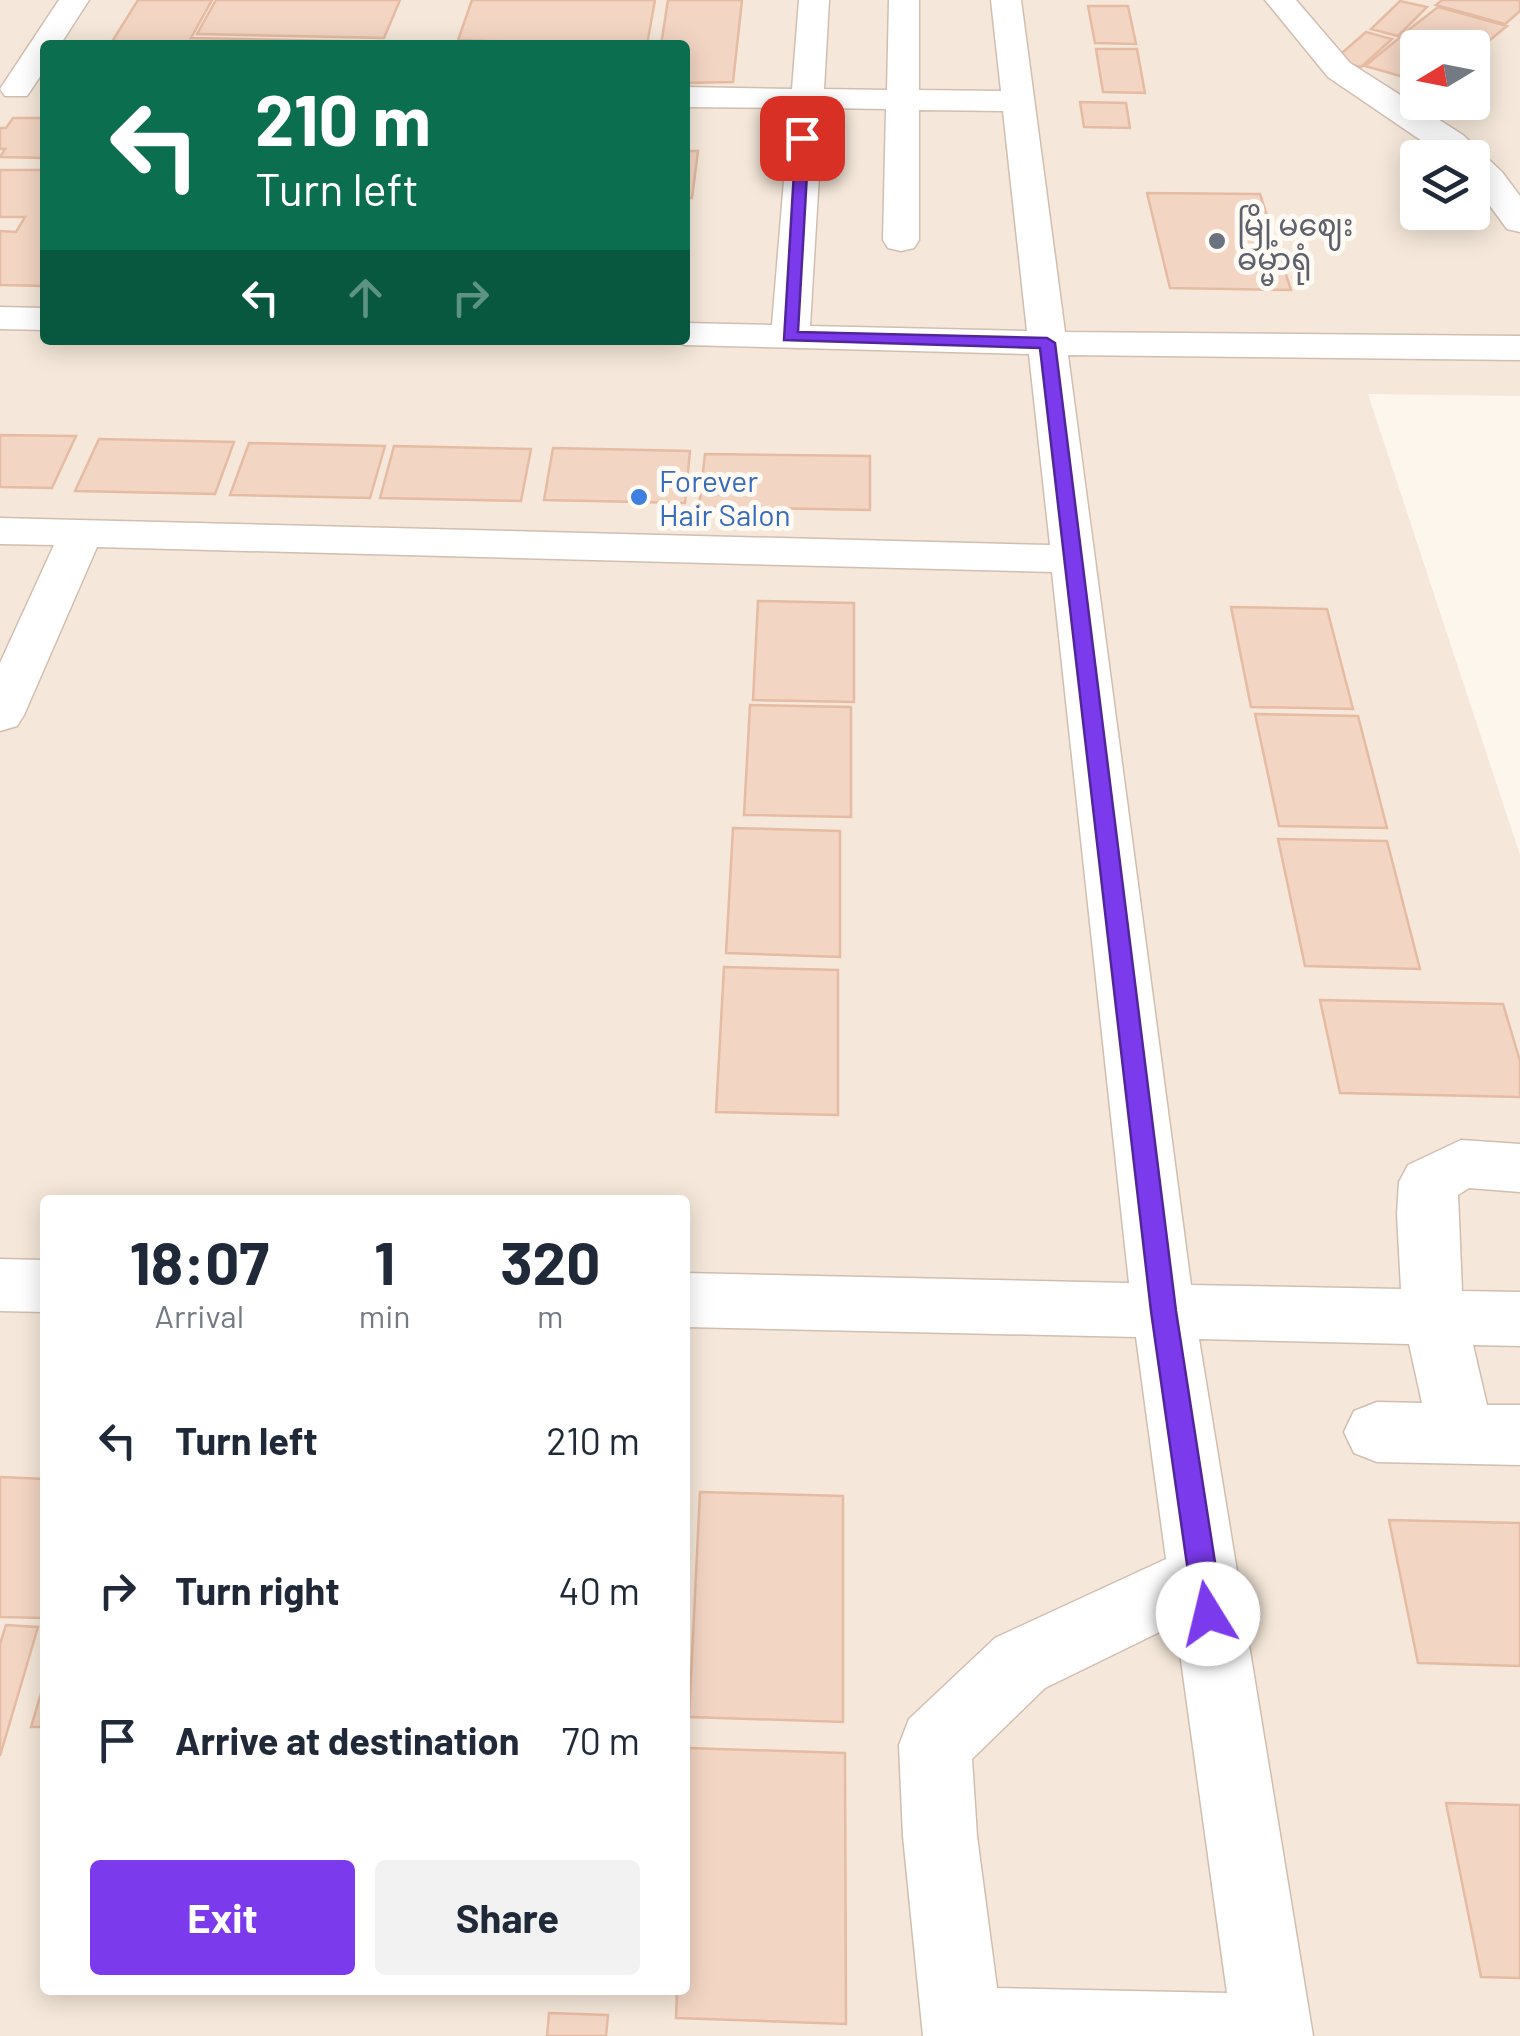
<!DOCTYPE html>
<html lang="en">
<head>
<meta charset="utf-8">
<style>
	:root { --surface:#fff; --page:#f2f2f3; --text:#1f2937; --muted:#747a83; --accent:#7c3aed }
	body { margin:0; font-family:Barlow,"Noto Sans Myanmar",sans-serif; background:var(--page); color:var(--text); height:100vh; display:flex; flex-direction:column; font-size:38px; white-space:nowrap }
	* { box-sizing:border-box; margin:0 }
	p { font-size:32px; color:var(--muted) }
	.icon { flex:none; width:55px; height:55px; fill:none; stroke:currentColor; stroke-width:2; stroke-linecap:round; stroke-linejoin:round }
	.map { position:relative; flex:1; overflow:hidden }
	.panel { position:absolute; left:40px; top:1195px; width:650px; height:800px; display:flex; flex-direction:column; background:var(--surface); border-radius:10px; box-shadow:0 5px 25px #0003 }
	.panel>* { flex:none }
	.hud { position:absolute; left:40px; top:40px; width:650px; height:305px; border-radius:10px; box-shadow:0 5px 25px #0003; background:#0b6e4f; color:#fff; overflow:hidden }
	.needle { width:65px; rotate:260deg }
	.controls { position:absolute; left:1400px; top:30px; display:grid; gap:20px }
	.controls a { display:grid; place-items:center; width:90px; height:90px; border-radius:10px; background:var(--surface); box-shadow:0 5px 25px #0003; font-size:50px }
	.pin { position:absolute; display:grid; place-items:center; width:85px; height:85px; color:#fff; margin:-42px; border-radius:20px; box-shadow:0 5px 15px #0006 }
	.me { position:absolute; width:110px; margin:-55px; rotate:351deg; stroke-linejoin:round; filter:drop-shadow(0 0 8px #0008) }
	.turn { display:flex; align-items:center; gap:35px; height:210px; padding:0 50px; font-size:45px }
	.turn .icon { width:130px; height:130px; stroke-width:2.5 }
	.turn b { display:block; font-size:70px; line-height:85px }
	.lanes { display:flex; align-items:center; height:95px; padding:0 50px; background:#0003; justify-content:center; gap:50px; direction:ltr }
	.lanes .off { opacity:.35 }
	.eta { display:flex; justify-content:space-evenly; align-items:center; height:170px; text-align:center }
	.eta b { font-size:60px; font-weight:700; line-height:70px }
	.action { display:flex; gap:20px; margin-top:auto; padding:20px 50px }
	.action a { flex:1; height:115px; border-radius:10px; background:var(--accent); color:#fff; font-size:40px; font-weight:700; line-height:115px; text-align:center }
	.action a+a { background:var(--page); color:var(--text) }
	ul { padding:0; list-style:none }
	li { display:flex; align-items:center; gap:30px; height:150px; padding:0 50px }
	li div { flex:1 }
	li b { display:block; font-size:38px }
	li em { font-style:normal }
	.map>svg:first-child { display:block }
	.residential { fill:#f5e8da; fill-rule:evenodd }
	.building { fill:#f3d5c3; stroke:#e6bba3; stroke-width:2.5 }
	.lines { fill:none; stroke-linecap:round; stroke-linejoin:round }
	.minor-casing { stroke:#d1beb0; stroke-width:3 }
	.minor { fill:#fff; fill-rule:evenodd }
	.route { fill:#7c3aed; stroke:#51269a; stroke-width:2.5 }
	.worship-dot { fill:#6b7280; stroke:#fffaf3; stroke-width:4 }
	.shop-dot { fill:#3f7fe0; stroke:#fffaf3; stroke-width:4 }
	.labels { text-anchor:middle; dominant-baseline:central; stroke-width:10; stroke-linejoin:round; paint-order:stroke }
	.far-worship-label { font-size:30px; fill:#5b616d; stroke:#fffaf3; text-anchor:start }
	.far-shop-label { font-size:30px; fill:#366cbe; stroke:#fffaf3; text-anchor:start }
</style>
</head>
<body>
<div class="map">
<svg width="1520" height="2036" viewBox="0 0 1520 2036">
	<rect width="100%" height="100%" fill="#fdf6ec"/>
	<!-- residential -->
	<path class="residential" d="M0,0h1520v396l-152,-2 152,461v1181h-1520zM45,45h640v295h-640zM1418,48h54v54h-54zM1418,158h54v54h-54zM45,1200h640v790h-640z"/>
	<!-- building -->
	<path class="building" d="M138,0h74l-21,38 334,7h-415z
		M138,0h74l-21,38 334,7h-415z
		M216,0h184l-16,38 -187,-4z
		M216,0h184l-16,38 -187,-4z
		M472,0h183l-8,45 -189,-5z
		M472,0h183l-8,45 -189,-5z
		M668,0h74l-9,82 -48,1v-38h-24z
		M668,0h74l-9,82 -48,1v-38h-24z
		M1442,0h78v11l-15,13 -69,-19z
		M1400,1l27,6 -29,29 -27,-7z
		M1088,6h40l8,38 -41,-1z
		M1438,7l69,19 -34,28 -1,-6h-22l-47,-14z
		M1366,32l26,7 -31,28 -27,-7z
		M1403,35l43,13h-28v33l-53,-15z
		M1096,49h41l8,44 -42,-1z
		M1080,102l46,1 4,25 -46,-1z
		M13,118h32v40l-45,-1 5,-8h-5v-21h6z
		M685,151h13l-6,47h-7z
		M0,170h45v116l-45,-1v-54l16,1 9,-15h-25z
		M1147,193l113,1 31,96 -121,-2z
		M0,435l76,1 -24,52 -52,-1z
		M99,439l135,3 -19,52 -140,-3z
		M249,443l136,3 -15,52 -140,-3z
		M394,446l137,3 -10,52 -141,-3z
		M553,448l137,3 -5,52 -141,-3z
		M705,454l165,2v54l-171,-3z
		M758,601l96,2v99l-101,-2z
		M1231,607l96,2 26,100 -102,-2z
		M750,705l101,2v110l-107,-2z
		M1255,714l103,2 29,112 -108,-2z
		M733,828l107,3v126l-114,-4z
		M1278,839l109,2 33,128 -115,-3z
		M724,967l114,3v145l-122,-3z
		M1320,1000l183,4 17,57v36l-180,-4z
		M0,1477l45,2v139l-45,-1z
		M700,1492l143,4v226l-154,-5z
		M1389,1520l131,3v143l-102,-3z
		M6,1625l32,2 -38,129v-112z
		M45,1680v47h-14z
		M689,1748l156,5 1,271 -170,-6 1,-28h8z
		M1446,1803l74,2v173l-39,-1z
		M549,2013l59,2 -2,21h-59z"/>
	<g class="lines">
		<!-- minor casing -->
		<g class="minor-casing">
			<path id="minor" d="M59,0h30l-29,45h-15v24l-18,27h-22l-5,-7z
				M799,0h30l-5,89 63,1 2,-90h30v90l82,1 -10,-91h30l44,332 455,4v24l-452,-5 123,930 210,4 -4,-75 2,-32 9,-17 53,-25 59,4v48l-51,-4 -11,7 4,96 58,1v54l-47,-1 14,60h33v60l-143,-3 -23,-9 -10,-21 10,-21 23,-9 45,1 -13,-59 -210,-5 114,697h-390l-20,-200 -4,-91 10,-26 86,-81 171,-79 -30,-222 -451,-10v-54l444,10 -77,-711 -955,-25 -73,168 -7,11 -17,5v-68l54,-118 -54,-1v-26l1050,27 -21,-191 -344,-9 -15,-5h15v-17l87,2 18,-217 -105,-1v-20l107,2zM823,108l63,1 -3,131 5,8 13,3 13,-3 5,-8v-130l84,1 24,220 -217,-5zM1176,1624l51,369 -230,-5 -20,-152 -5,-77 73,-71z
				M1265,0h31l54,63 113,72 39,37 18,24v36l-13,-3 -35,-48v-23h-25l-119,-81z
				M0,307l45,1v22l-45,-1z
				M0,1259l45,1v52l-45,-1z"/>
		</g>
		<!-- minor -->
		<use href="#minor" class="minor"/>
	</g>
	<!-- route -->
	<path class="route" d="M802,134l7,4 -11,194 249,6 8,5 121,968 47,303 -4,10 -11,4 -10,-4 -4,-10 -43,-303 -111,-963 -256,-8 12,-202z"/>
	<!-- markers -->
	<circle class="worship-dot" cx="1217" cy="241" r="10"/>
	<circle class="shop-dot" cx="639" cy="497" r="10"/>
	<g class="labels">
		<!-- far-worship labels -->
		<g class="far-worship-label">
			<text x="1237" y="224">မြို့မဈေး<tspan x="1237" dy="34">ဓမ္မာရုံ</tspan></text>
		</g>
		<!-- far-shop labels -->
		<g class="far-shop-label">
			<text x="659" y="480">Forever<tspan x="659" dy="34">Hair Salon</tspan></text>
		</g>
	</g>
</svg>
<div class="controls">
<a><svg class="needle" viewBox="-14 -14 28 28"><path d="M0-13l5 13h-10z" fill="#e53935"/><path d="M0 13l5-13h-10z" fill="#747a83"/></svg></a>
<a><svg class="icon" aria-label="layers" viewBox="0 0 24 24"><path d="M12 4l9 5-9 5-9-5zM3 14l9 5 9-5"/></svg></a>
</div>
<div class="pin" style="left:802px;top:138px;background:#d93025"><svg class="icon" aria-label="arrive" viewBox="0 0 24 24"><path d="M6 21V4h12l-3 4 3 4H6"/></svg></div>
<svg class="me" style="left:1208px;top:1614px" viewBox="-20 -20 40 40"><circle r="19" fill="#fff"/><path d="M0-13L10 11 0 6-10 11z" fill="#7c3aed"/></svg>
<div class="hud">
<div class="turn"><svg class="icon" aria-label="left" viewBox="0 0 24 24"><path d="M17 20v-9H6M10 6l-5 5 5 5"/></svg><div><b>210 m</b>Turn left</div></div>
<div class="lanes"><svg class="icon" aria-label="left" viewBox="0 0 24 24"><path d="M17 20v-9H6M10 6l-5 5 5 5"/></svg><svg class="icon off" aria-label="ahead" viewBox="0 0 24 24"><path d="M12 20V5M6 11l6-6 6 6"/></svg><svg class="icon off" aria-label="right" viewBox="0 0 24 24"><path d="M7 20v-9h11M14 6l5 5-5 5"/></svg></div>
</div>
<section class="panel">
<div class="eta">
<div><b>18:07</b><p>Arrival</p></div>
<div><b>1</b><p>min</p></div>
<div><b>320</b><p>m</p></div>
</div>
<ul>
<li><svg class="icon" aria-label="left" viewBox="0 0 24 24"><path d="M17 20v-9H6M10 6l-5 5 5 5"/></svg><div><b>Turn left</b></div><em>210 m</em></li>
<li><svg class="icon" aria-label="right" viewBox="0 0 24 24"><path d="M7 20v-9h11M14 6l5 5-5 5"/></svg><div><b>Turn right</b></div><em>40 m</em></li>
<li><svg class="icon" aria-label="arrive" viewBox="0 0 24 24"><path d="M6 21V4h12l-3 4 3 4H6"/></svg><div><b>Arrive at destination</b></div><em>70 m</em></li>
</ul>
<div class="action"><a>Exit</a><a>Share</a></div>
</section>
</div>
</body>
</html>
